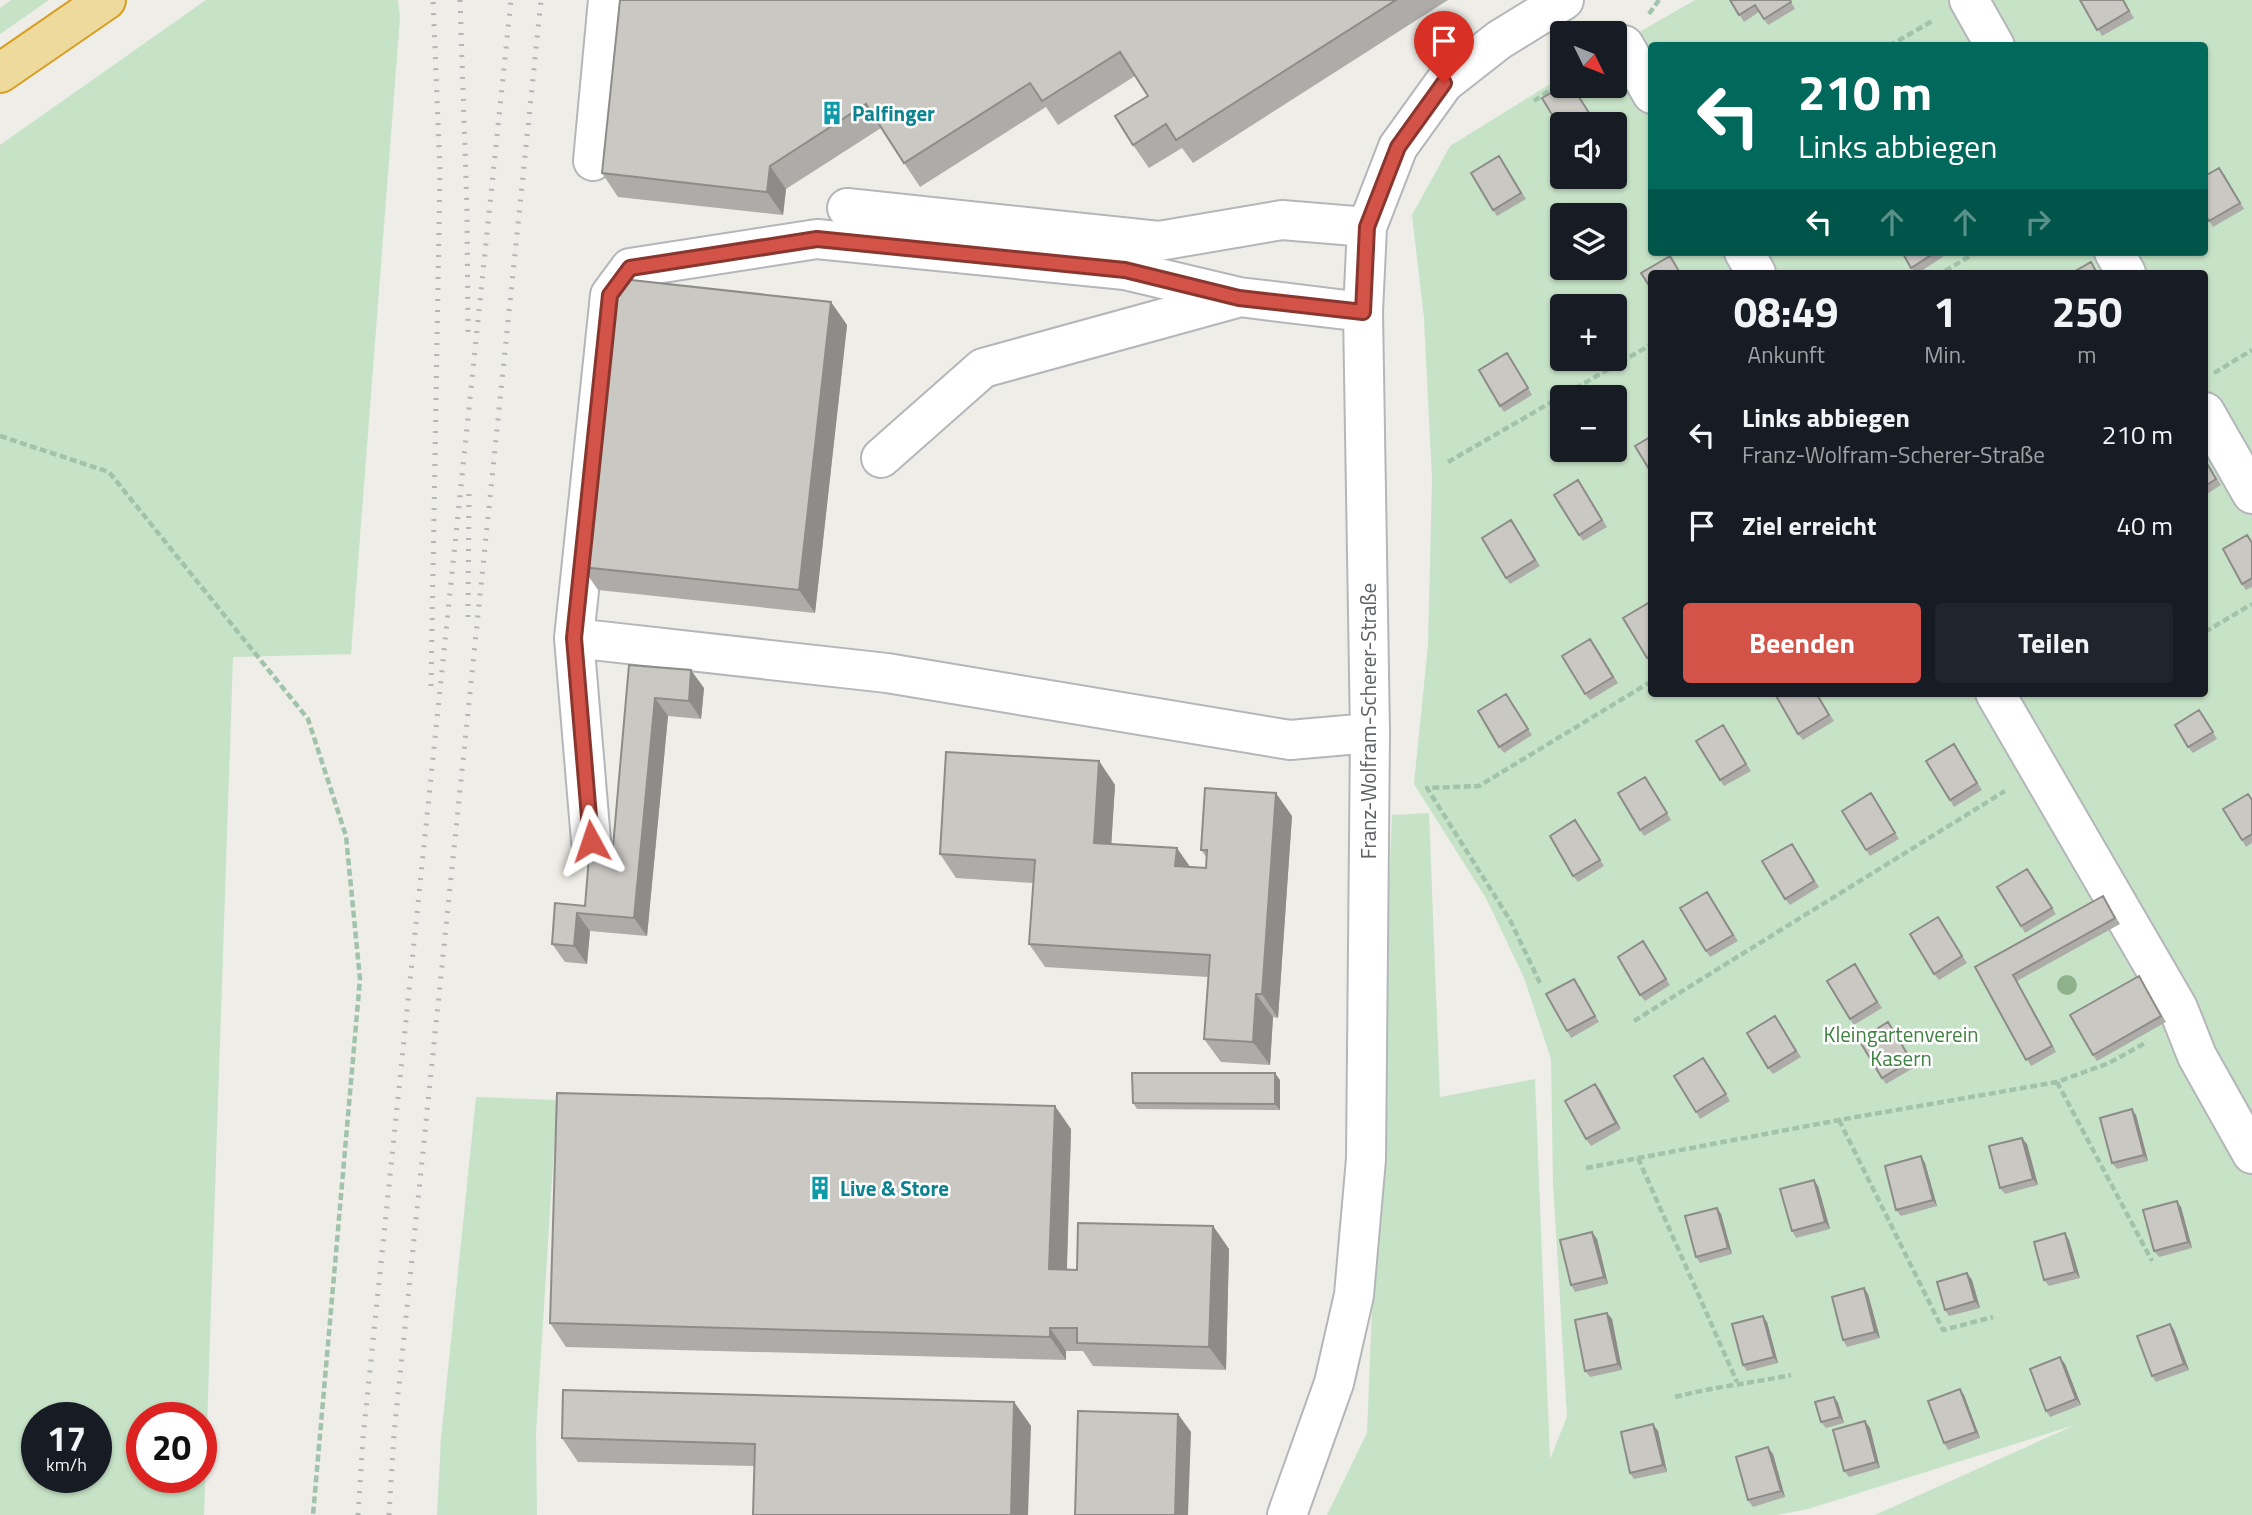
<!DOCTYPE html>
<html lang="de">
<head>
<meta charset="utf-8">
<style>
	:root { --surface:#171b24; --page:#20242c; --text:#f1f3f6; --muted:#9ea1a6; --accent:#d35348 }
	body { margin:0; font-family:"Titillium Web",sans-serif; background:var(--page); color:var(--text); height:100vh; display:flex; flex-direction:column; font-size:26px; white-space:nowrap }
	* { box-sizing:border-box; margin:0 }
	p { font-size:23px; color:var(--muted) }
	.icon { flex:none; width:38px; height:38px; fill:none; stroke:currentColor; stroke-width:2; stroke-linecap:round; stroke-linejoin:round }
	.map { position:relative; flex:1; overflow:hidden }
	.sheet { position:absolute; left:1648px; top:270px; width:560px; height:427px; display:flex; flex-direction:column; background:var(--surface); border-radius:7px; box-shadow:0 2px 5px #0004 }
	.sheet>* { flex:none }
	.guide { position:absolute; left:1648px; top:42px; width:560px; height:214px; border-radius:7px; box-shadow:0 2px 5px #0004; background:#00695c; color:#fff; overflow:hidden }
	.needle { width:46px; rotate:133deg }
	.tools { position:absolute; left:1550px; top:21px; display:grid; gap:14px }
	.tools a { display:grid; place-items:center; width:77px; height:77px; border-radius:7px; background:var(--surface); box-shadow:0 2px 5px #0004; font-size:35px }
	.speed { position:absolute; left:21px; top:1402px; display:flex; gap:14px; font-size:35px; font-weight:700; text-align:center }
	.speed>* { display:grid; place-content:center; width:91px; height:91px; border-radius:50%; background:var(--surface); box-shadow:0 2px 5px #0004; line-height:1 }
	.speed small { font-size:18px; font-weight:400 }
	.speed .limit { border:10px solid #d22; background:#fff; color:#111 }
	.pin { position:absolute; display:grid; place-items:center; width:60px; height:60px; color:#fff; margin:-72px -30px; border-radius:50% 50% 50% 0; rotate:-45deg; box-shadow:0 0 7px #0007 }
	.pin .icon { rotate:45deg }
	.me { position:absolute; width:77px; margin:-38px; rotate:355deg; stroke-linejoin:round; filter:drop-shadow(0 0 5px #0008) }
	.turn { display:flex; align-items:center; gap:24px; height:147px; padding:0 35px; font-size:32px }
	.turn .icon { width:91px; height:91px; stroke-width:2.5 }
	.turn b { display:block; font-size:49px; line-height:60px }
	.lanes { display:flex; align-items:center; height:66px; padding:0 35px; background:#0003; justify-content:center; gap:35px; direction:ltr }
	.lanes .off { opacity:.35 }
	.eta { display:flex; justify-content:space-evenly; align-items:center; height:119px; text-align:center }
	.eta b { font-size:42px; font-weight:700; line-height:49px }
	.primary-button { display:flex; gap:14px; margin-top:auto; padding:14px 35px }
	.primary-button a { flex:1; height:80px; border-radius:7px; background:var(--accent); color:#fff; font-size:28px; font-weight:700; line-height:80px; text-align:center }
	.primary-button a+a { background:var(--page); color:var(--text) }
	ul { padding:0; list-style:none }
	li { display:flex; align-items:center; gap:21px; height:91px; padding:0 35px }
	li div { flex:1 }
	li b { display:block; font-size:26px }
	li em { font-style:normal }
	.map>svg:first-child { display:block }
	.green { fill:#c7e3c7; fill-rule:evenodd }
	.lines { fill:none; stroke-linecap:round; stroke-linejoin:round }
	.minor-casing { stroke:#b4b6ba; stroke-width:42 }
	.highway-casing { stroke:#d79d1e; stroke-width:42 }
	.path { stroke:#a1c3ab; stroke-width:4.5; stroke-dasharray:7 3.5; stroke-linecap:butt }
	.minor { stroke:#fff; stroke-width:38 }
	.highway { stroke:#efda9d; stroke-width:38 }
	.rail { stroke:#b4b5b5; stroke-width:5; stroke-dasharray:2 9; stroke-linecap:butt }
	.tree { fill:#8fb28d }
	.wall { fill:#aeaca8 }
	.shaded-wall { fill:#8d8c88 }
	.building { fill:#cac8c3; stroke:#8d8c88; stroke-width:2 }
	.route-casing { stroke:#89362f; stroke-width:18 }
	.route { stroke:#d35348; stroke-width:12 }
	.labels { text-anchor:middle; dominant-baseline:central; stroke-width:5; stroke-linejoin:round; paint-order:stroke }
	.culture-label { font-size:21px; font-weight:bold; fill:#0d838f; stroke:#fff; text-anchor:start }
	.street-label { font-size:21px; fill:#5e6165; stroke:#fff }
	.park-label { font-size:21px; fill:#418144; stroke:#fff }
</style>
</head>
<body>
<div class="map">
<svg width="2252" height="1515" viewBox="0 0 2252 1515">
	<rect width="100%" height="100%" fill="#eeede7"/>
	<!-- green -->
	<path class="green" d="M11,0h38l-49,34v-26z
		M206,0h192l2,18 -49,636 -118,3 -29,858h-204v-1370zM37,1418h59v59h-59zM142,1418h59v59h-59z
		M1695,0h557v1515h-377l200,-90 -267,84 -32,6h-449l40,-82 25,-618 37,-2 11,284 95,-18 15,380 17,-42 -14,-235 -2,-123 -27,-81 -37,-78 -73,-116 14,-139 4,-166 -8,-161 -12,-103 38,-69 113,-70v10h52v-40zM1652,46h553v206h-553zM1563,124h52v53h-52zM1563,215h52v53h-52zM1652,273h553v420h-553zM1563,306h52v53h-52zM1563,397h52v53h-52z
		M476,1097l81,3 -21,333 1,82h-100l4,-77z"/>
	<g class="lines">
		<!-- minor casing -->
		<g class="minor-casing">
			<path id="minor" d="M1969,0l26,46
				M1624,45l28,49
				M593,161l15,-161
				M847,208l312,33 123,-21 85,7
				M1744,252l12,21
				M2114,252l12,21
				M2205,412l47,82
				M881,458l102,-90 254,-70
				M574,638l313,35 403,67 80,-7
				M1995,693l183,315 19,48 55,98
				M591,841l-17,-203 36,-343 20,-27 187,-29 308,31 114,27 124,15
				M1287,1515l47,-132 20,-88 12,-136 4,-426 -7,-421 4,-85 31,-80 46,-64 55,-43 65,-40"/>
		</g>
		<!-- highway casing -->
		<g class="highway-casing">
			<path id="highway" d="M0,73l106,-73"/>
		</g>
		<!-- path -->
		<path class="path" d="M1649,14l10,-14
			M1889,46l45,-26
			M1534,101l29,-20
			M1945,271l32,-19
			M2214,373l38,-23
			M0,436l109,36 199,247 38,117 14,143 -47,536
			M1448,462l204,-118
			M2205,632l47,-28
			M1540,983l-30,-63 -83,-132 52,-2 173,-105
			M1634,1021l371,-230
			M2057,1082l95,179
			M1839,1120l104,210 50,-13
			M1638,1158l99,224
			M1586,1168l253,-48 218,-38 52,-19 38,-21
			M1675,1397c38,-10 77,-14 116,-22"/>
		<!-- minor -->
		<use href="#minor" class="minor"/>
		<!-- highway -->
		<use href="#highway" class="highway"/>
		<!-- rail -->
		<path class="rail" d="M460,0l7,209 1,124
			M468,617l1,-130
			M431,686l9,-515 -7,-171
			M358,1515l5,-77 148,-1438
			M389,1515l5,-81 147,-1434"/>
	</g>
	<!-- trees -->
	<circle class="tree" cx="2067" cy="985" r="10"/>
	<!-- wall -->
	<path class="wall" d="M620,0h828l-255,163 -11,-15 -33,20 -16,-23 15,-49 -13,-20 -77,49 -12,-18 -126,80 -39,-59 -95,61 -3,26 -165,-18 -16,-24z
		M1730,0h60l5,9 -27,16 -9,-13 -15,10z
		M2080,0h43l11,18 -32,18z
		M1573,86l22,37 -2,1h-30z
		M1504,163l22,36 -29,17 -4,-6z
		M2224,174l20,35 -31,18 -8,-13z
		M1902,252h39l2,5 -25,16h-3z
		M831,302l16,23 -32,288 -217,-23 -16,-23z
		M1581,359h14l-10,6z
		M1512,360l20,35 -28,17 -4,-6z
		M2205,459l16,26 -16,10z
		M1583,487l24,40 -24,14 -4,-6z
		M1516,527l24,39 -30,18 -4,-6z
		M2247,535l5,7v45l-6,3 -4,-6z
		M1652,604v60l-5,-6z
		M1595,645l23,38 -28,17 -5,-6z
		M629,665l75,23 -3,31 -33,-3 -21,220 -57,-5 -3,33 -22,-2 -13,-18 3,-41 30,3 28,-59z
		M1816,693l18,28 -31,19 -5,-6z
		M1506,694l26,41 -28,18 -5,-6z
		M2204,717l13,22 -24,14 -5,-6z
		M1727,732l24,39 -27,15 -4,-6z
		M1958,751l24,39 -28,17 -4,-7z
		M1099,761l16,24 -4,59 79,23 16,1 1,-10 -6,-8 91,-34 -14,202 -5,-1 -3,48 -49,-3 -17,-23 4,-62 -163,-10 -16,-23 4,-61 -77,-5 -16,-24z
		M1649,783l22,37 -27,16 -4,-6z
		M1871,793l28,46 -29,17 -4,-6z
		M2252,799v44l-6,4 -4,-7z
		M1580,827l24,39 -26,16 -5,-6z
		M1796,850l23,37 -29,18 -5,-6z
		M2032,875l24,39 -31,19 -4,-7z
		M1707,892l31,49 -28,16 -4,-6z
		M2103,896l17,28 -103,57 39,71 -25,14 -56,-99z
		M1938,917l29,46 -28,17 -5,-6z
		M1643,941l27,44 -25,16 -5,-6z
		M1855,964l27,44 -28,17 -4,-6z
		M2139,976l27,46 -69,39 -4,-6z
		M1579,985l20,37 -28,16 -4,-7z
		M1775,1016l26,41 -28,17 -5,-6z
		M1892,1029l23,38 -29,17 -4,-6z
		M1708,1064l22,37 -30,18 -4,-7z
		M1280,1080v30l-143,-1 -4,-6z
		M1600,1090l21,39 -30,17 -5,-7z
		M2136,1115l12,46 -31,8 -5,-6z
		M1071,1129l-4,141h10l136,-44 16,23 -3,121 -133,-4 -10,-15h-17v9l-500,-13 -16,-24z
		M2027,1144l11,41 -33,9 -5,-6z
		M1925,1163l12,43 -36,10 -5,-6z
		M1818,1186l12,43 -34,9 -4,-7z
		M2181,1207l11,41 -33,9 -5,-6z
		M1717,1208l4,6 11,40 -32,9 -4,-6z
		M1597,1239l11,45 -33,8 -4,-7z
		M2069,1240l11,38 -31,8 -5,-6z
		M1967,1273l5,7 8,28 -31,8 -4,-6z
		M1864,1288l4,6 12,44 -33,9 -4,-7z
		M1607,1313l5,6 10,51 -32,7 -5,-6z
		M1767,1322l11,41 -31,8 -4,-6z
		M2170,1324l4,6 15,40 -33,12 -4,-6z
		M2065,1364l16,41 -31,12 -4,-6z
		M1960,1389l4,6 16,43 -32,12 -4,-7z
		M1834,1397l4,6 6,20 -18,5 -5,-6z
		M1014,1402l17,24 -277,40 -176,-4 -16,-24z
		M1865,1421l5,7 10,40 -31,9 -5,-6z
		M1658,1431l9,41 -33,7 -4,-6z
		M1773,1454l12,43 -32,10 -5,-7z"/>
	<!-- shaded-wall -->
	<path class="shaded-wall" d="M770,166l16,23 -3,26 -16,-23z
		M831,302l16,23 -32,288 -16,-23z
		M691,670l13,18 -3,31 -12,-18z
		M655,698l13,18 -21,220 -13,-18z
		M1099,761l16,24 -5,81 -16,-23z
		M1276,793l16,23 -14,202 -16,-24z
		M1177,848l16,23 -18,-5z
		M577,913l13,18 -3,33 -13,-18z
		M2013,975l4,6 39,71 -4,-6z
		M1256,994l17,23 -3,48 -17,-23z
		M1275,1073l5,7v30l-5,-6z
		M1595,1084l5,6 21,39 -5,-6z
		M1055,1106l16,23 -5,163 -17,-23z
		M2132,1109l4,6 12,46 -4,-6z
		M2022,1138l5,6 11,41 -5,-6z
		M1921,1156l4,7 12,43 -4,-6z
		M1814,1180l4,6 12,43 -5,-7z
		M2177,1201l4,6 11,41 -4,-6z
		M1717,1208l4,6 11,40 -4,-6z
		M1213,1226l16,23 -3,121 -17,-23z
		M1592,1232l5,7 11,45 -4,-7z
		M2065,1233l4,7 11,38 -5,-6z
		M1967,1273l5,7 8,28 -5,-7z
		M1864,1288l4,6 12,44 -5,-6z
		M1607,1313l5,6 10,51 -4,-6z
		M1763,1316l4,6 11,41 -4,-6z
		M2170,1324l4,6 15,40 -5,-6z
		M1050,1328l16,23v9l-16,-23z
		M2060,1357l5,7 16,41 -5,-6z
		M1960,1389l4,6 16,43 -4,-6z
		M1834,1397l4,6 6,20 -4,-6z
		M1014,1402l17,24 -3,89h-17z
		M1178,1414l13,18 -3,83h-13z
		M1865,1421l5,7 10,40 -4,-6z
		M1653,1424l5,7 9,41 -4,-7z
		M1768,1447l5,7 12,43 -4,-6z"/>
	<!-- building -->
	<path class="building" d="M620,0h776l-220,140 -10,-16 -33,21 -18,-29 33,-20 -28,-44 -78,49 -12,-18 -126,80 -38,-59 -96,62 -3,26 -165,-19z
		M1730,0h60l1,2 -27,17 -9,-14 -16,10z
		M2080,0h43l6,11 -32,19z
		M1563,86h9l19,30 -14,8h-14v9l-21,-35z
		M1499,156l22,37 -28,17 -22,-37z
		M2219,168l21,35 -31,18 -4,-7v-38z
		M1902,252h34l-25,16z
		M1670,256l10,17h-28v17l-11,-17z
		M2091,262l6,11h-25z
		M613,278l218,24 -32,288 -217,-23z
		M1585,302l2,4h-9z
		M1563,316v12l-6,-9z
		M1507,353l21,35 -28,18 -21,-36z
		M1652,436v38l-17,-28z
		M2205,460l11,19 -11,7z
		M1578,480l24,40 -23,15 -25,-40z
		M1511,520l24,40 -29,18 -24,-40z
		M2247,535l5,8v35l-10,6 -19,-35z
		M1650,602l2,2v51l-5,3 -24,-40z
		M1590,639l23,38 -28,17 -23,-38z
		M629,665l62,5 -2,31 -34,-3 -21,220 -57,-5 -3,33 -22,-2 3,-41 30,3 5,-61 23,2z
		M1777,693h39l13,22 -31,19 -23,-40z
		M1506,694l22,35 -29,18 -21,-36z
		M2199,710l14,22 -25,15 -13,-22z
		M1723,725l23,39 -26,16 -24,-39z
		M1954,744l23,39 -27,17 -24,-39z
		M946,752l153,9 -5,82 83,5 -2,18 31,2 1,-18h-6l4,-62 71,5 -14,201h-6l-3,48 -49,-3 6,-84 -181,-11 6,-84 -95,-6z
		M1645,777l22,36 -27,17 -22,-37z
		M1871,793l24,40 -29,17 -24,-39z
		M2248,794l4,6v34l-10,6 -19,-31z
		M1575,820l25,40 -27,16 -23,-40z
		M1792,844l22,37 -29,18 -23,-38z
		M2027,869l25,39 -31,18 -24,-39z
		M1707,892l26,43 -27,16 -26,-43z
		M2103,896l12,22 -102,57 39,71 -26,14 -51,-93z
		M1938,917l24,39 -28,18 -24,-40z
		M1643,941l23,38 -26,16 -22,-38z
		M1855,964l22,38 -27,17 -23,-38z
		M2139,976l22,40 -68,39 -23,-40z
		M1574,979l21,37 -28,15 -21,-37z
		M1775,1016l21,35 -28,17 -21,-35z
		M1888,1022l23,38 -29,18 -23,-38z
		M1703,1058l23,36 -30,18 -22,-36z
		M1132,1073h143v31l-142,-1z
		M1595,1084l21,39 -30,16 -21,-38z
		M557,1093l498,13 -6,163 28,1 1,-47 135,3 -4,121 -132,-4v-15h-27v9l-500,-14z
		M2132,1109l12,46 -32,8 -12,-45z
		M2022,1138l11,41 -33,9 -11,-42z
		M1921,1156l12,44 -37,10 -11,-44z
		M1814,1180l11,42 -33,9 -12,-42z
		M2177,1201l11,41 -34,9 -11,-41z
		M1717,1208l11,40 -32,9 -11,-41z
		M1592,1232l12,45 -33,8 -11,-45z
		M2065,1233l10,39 -31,8 -10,-38z
		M1967,1273l8,28 -30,9 -8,-28z
		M1864,1288l11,44 -32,8 -11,-43z
		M1607,1313l11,51 -33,7 -10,-51z
		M1763,1316l11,41 -31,8 -11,-41z
		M2170,1324l14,40 -32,12 -15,-40z
		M2060,1357l16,42 -30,12 -16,-42z
		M1960,1389l16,43 -32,11 -16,-42z
		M563,1390l451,12 -3,113h-258l2,-71 -193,-6z
		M1834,1397l6,20 -19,5 -6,-20z
		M1078,1411l100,3 -3,101h-100z
		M1865,1421l11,41 -32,9 -11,-41z
		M1653,1424l10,41 -33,8 -9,-41z
		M1768,1447l13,44 -33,9 -12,-43z"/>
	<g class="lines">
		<!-- route casing -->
		<g class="route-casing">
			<path id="route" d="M591,841l-17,-203 36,-343 20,-27 187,-29 308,31 114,28 124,14 4,-85 31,-80 46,-64"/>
		</g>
		<!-- route -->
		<use href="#route" class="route"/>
	</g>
	<!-- icons -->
	<defs>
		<g id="building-bare" transform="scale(1.89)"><path d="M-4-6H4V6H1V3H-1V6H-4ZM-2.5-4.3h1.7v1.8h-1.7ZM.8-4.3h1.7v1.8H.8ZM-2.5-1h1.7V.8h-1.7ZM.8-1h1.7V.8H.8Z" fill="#0f9aa8" stroke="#fff" stroke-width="2.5" paint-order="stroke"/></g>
	</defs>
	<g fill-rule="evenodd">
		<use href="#building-bare" x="832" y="113"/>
		<use href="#building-bare" x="820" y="1188"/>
	</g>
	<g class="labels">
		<!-- culture labels -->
		<g class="culture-label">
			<text x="852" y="113">Palfinger</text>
			<text x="840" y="1188">Live &amp; Store</text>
		</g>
		<!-- street labels -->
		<g class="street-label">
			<text transform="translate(1368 721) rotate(-90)">Franz-Wolfram-Scherer-Straße</text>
		</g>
		<!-- park labels -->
		<g class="park-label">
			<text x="1901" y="1034">Kleingartenverein<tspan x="1901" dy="24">Kasern</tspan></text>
		</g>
	</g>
</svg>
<div class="tools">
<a><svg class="needle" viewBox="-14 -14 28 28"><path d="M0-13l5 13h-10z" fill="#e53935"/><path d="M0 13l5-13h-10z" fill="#9ea1a6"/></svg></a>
<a><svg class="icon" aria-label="sound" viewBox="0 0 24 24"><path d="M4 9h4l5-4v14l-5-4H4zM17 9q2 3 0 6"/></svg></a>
<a><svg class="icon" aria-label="layers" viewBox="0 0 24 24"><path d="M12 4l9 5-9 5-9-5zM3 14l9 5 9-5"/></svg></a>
<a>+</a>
<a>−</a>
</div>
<div class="speed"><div>17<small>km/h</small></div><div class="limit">20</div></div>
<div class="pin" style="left:1444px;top:83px;background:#d93025"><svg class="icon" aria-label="arrive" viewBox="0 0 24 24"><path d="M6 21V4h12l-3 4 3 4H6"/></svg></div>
<svg class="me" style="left:591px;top:841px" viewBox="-20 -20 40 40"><path d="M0-17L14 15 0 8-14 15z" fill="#d35348" stroke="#fff" stroke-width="4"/></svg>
<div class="guide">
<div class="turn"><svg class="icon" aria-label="left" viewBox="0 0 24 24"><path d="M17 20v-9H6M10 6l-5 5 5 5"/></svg><div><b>210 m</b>Links abbiegen</div></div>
<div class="lanes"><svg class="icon" aria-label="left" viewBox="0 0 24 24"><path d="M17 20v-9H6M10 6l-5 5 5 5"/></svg><svg class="icon off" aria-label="ahead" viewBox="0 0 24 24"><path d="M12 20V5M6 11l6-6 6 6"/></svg><svg class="icon off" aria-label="ahead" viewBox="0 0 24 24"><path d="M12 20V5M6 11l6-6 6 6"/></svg><svg class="icon off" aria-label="right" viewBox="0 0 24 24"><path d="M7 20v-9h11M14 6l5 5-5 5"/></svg></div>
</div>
<section class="sheet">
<div class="eta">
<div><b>08:49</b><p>Ankunft</p></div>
<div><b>1</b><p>Min.</p></div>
<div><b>250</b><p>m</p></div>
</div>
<ul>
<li><svg class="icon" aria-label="left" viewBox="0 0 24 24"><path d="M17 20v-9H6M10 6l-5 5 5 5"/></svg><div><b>Links abbiegen</b><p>Franz-Wolfram-Scherer-Straße</p></div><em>210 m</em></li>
<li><svg class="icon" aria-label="arrive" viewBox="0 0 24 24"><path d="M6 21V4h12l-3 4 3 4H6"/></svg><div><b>Ziel erreicht</b></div><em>40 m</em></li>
</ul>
<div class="primary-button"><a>Beenden</a><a>Teilen</a></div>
</section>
</div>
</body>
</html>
